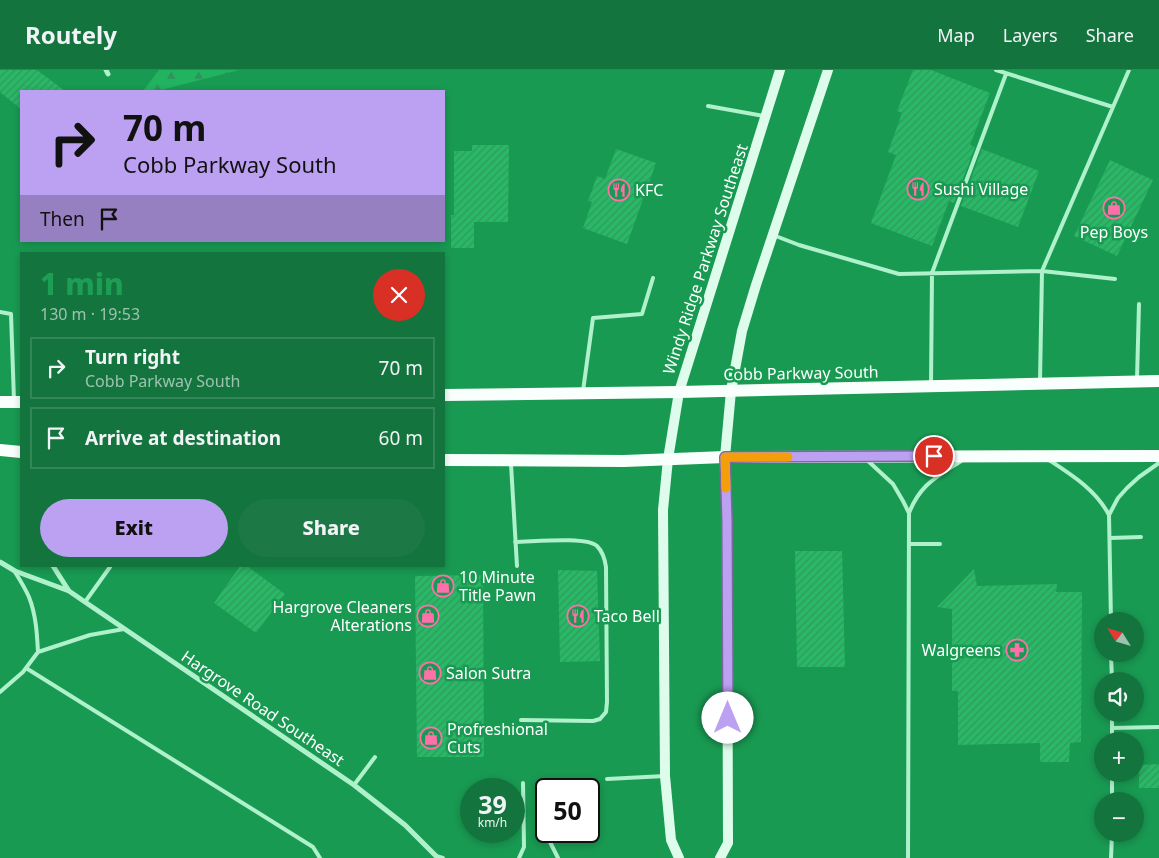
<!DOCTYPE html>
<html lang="en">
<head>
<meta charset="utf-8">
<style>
	:root { --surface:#13743e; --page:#1c7945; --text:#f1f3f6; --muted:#9dc3b0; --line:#328658; --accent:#bca0f2 }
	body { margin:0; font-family:"Noto Sans",sans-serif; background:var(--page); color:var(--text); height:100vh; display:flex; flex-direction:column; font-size:19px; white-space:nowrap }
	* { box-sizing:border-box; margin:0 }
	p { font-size:16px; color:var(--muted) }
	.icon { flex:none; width:28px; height:28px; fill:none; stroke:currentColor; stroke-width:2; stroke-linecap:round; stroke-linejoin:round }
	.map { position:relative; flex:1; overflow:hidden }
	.panel { position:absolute; left:20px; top:182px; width:425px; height:315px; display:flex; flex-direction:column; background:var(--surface); border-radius:0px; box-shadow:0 2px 8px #0003 }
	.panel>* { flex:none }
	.top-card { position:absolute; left:20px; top:20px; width:425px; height:152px; border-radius:0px; box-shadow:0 2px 8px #0003; background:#bca0f2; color:#111; overflow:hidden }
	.needle { width:32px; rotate:307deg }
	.fabs { position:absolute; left:1094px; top:542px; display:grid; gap:10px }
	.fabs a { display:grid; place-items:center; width:50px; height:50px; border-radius:50%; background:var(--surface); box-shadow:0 2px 8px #0003; font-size:25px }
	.speed { position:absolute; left:460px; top:708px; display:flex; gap:10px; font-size:25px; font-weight:700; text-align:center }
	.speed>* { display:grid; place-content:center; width:65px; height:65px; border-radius:50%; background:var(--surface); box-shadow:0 2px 8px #0003; line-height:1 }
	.speed small { font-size:12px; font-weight:400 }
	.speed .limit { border:2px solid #111; border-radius:8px; background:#fff; color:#111 }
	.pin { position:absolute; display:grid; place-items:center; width:42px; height:42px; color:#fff; margin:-21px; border:2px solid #fff; border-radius:50%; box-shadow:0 1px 5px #0007 }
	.me { position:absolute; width:55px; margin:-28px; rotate:0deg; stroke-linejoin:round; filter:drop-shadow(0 0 4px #0008) }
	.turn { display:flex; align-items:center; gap:18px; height:105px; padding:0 20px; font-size:22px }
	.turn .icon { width:65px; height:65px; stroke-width:2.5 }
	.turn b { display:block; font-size:35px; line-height:42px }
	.then { display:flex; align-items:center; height:48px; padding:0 20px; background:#0003; gap:10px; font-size:19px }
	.round { display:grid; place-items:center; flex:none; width:52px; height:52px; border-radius:26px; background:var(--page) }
	.head { display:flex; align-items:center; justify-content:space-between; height:85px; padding:0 20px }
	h1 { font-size:30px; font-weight:800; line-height:38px; color:#1e9e55 }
	.primary-button { display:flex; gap:10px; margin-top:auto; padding:10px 20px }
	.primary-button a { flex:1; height:58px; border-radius:30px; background:var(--accent); color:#111; font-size:20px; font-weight:800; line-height:58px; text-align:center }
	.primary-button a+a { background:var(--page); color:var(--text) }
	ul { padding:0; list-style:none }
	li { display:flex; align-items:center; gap:15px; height:62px; margin:0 10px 8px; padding:0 10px; border:2px solid var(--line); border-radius:0px }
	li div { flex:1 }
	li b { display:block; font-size:19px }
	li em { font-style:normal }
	header { display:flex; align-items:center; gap:30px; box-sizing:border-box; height:70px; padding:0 25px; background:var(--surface); border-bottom:1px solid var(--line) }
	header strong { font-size:24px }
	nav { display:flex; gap:28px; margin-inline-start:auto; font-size:18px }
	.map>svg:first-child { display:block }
	.forest { fill:url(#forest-firs) }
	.building { fill:url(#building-hatch) }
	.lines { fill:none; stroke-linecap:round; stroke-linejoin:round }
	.service { stroke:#aef1cb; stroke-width:4 }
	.minor { stroke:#aef1cb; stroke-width:5 }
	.secondary { stroke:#ddfceb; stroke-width:10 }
	.primary { stroke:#f9fffc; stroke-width:12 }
	.route-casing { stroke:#7a689d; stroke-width:12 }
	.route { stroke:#bca0f2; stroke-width:9 }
	.slow { stroke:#f59e0b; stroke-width:9 }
	.labels { text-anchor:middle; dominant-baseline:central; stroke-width:5; stroke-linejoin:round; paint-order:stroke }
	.poi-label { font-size:16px; fill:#fff; stroke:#199a52; text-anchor:start }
	.street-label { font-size:16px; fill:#fff; stroke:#199a52 }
</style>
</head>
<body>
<header>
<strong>Routely</strong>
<nav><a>Map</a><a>Layers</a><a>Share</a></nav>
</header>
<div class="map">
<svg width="1159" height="788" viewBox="0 0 1159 788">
	<defs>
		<pattern id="forest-firs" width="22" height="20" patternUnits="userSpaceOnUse" patternTransform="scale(1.25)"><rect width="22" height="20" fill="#21b360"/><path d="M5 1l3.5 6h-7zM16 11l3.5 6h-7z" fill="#2e945a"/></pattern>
		<pattern id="building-hatch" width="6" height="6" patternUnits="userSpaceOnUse" patternTransform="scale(1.25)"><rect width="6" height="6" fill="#28b866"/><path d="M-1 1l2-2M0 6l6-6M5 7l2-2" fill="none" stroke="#33985e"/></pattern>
	</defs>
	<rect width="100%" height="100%" fill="#199a52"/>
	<!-- forest -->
	<path class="forest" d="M159,0h80l-82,21h-14z"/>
	<!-- building -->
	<path class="building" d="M0,0h37l28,21h-44v18l-21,-17z
		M913,0h18l59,23 -20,52 5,2 -21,56 -5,-2 -17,45 -61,-23 25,-68 -8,-3 14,-39 -5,-2z
		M472,75h37l-1,77h-34v26h-23v-33h3v-64h18z
		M616,79l40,14 -29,81 -44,-16 9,-26 -4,-1 9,-25 8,3z
		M982,79l57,22 -21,56 -57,-21z
		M1110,90l43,20 -36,76 -43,-20z
		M795,481h47l3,116h-48z
		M240,496h7l38,28 -29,39 -42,-30z
		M974,499l3,17 80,-2 -1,8h26l-1,150 -11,1 -1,19h-29v-19l-82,2v-54h-6v-82l-15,-2z
		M558,500l39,1 3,90 -40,1z
		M483,505l1,182h-67l-2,-181z
		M1159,694v24h-20v-23z"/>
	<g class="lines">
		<!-- service -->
		<path class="service" d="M996,0l117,37 -71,164 -2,110
			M708,36l56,10
			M1113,37l16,-37
			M773,165l26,10 100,29 143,-3 73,8
			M0,242l11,2 3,86
			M1137,309l2,-75
			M931,314l1,-111 74,-199
			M583,321l10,-73 49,-4 11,-36
			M867,390l26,24 10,17 6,12 -1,345
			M1049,390c23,15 47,30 60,55
			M511,394l6,102
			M909,443c4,-10 9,-19 17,-27 10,-10 23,-17 35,-25
			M1110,468l31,-1
			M515,472c17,0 71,-6 82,4 6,6 8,14 9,21l1,135 -1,10 -6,7 -7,2 -72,-1
			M909,474h31
			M15,502c5,8 10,16 14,25 7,18 8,36 9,55
			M85,532l25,-35
			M1111,551l-2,-106 9,-17 9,-10 12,-11 20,-14
			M1111,584l1,27
			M26,598l287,179 7,11
			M0,622l23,-20 15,-20 52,-17 34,-6
			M1112,644v27
			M1112,658l47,-1
			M607,709l58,-3
			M543,712l3,33
			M354,715l21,-28
			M1112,731v-27
			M549,761l1,11 8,16
			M436,786l7,2
			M519,788l5,-11 -1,-64
			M1111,788l1,-24"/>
		<!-- minor -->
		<path class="minor" d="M106,0l2,4
			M0,492l15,9 54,20 16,11 269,183 51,40 31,31
			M53,496l16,25"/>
		<!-- secondary -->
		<path class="secondary" d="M679,788l-8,-18 -6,-64 -2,-266 5,-51 11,-67 101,-322
			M720,788l8,-15 -1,-323 -2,-63 6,-66 11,-60 14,-46 72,-215"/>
		<!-- primary -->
		<path class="primary" d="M444,325l235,-3 480,-11
			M0,332h21
			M0,380l21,2
			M444,390l180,1 101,-4 434,-1"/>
	</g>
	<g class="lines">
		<!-- route casing -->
		<g class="route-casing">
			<path id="route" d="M728,648l-1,-198 -2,-63 209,-1"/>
		</g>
		<!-- route -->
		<use href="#route" class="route"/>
		<!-- slow -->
		<path class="slow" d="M726,418l-1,-31h63"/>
	</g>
	<!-- icons -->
	<defs>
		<g id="restaurant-ring" transform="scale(1.125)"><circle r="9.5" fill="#199a52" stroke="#ff6faa" stroke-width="1.5"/><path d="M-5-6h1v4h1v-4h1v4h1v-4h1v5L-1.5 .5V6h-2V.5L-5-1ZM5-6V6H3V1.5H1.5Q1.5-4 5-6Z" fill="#ff6faa"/></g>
		<g id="shop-ring" transform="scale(1.125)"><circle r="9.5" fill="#199a52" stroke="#ff6faa" stroke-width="1.5"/><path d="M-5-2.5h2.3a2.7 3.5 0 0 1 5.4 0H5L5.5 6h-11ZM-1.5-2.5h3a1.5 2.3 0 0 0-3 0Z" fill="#ff6faa"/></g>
		<g id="pharmacy-ring" transform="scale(1.125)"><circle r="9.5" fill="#199a52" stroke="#ff6faa" stroke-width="1.5"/><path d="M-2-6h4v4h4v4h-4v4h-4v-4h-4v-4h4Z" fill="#ff6faa"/></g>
	</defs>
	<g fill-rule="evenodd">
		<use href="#restaurant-ring" x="918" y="119"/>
		<use href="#restaurant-ring" x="619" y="120"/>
		<use href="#shop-ring" x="1114" y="138"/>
		<use href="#shop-ring" x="443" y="516"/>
		<use href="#shop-ring" x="428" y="546"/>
		<use href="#restaurant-ring" x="578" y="546"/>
		<use href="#pharmacy-ring" x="1017" y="580"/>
		<use href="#shop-ring" x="430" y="603"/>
		<use href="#shop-ring" x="431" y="668"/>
	</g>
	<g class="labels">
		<!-- poi labels -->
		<g class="poi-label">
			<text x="934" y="119">Sushi Village</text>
			<text x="635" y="120">KFC</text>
			<text x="1114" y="162" text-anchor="middle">Pep Boys</text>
			<text x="459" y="507">10 Minute<tspan x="459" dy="18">Title Pawn</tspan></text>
			<text x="412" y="537" text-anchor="end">Hargrove Cleaners<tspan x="412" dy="18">Alterations</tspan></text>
			<text x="594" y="546">Taco Bell</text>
			<text x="1001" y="580" text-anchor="end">Walgreens</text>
			<text x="446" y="603">Salon Sutra</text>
			<text x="447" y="659">Profreshional<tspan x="447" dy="18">Cuts</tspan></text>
		</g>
		<!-- street labels -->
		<g class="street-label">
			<text transform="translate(705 189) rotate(-72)">Windy Ridge Parkway Southeast</text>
			<text transform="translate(801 303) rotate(-1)">Cobb Parkway South</text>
			<text transform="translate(263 638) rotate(34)">Hargrove Road Southeast</text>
		</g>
	</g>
</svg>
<div class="fabs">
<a><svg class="needle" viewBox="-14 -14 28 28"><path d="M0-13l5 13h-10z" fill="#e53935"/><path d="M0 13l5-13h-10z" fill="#9dc3b0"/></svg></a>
<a><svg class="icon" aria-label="sound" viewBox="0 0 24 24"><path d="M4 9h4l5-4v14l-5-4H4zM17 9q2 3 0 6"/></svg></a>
<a>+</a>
<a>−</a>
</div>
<div class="speed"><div>39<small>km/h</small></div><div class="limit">50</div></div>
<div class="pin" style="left:934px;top:386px;background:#d93025"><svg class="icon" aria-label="arrive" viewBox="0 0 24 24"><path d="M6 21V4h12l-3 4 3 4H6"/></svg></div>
<svg class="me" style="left:728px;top:648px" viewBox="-20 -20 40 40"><circle r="19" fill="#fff"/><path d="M0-13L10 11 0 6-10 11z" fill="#bca0f2"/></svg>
<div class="top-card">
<div class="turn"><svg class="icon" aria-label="right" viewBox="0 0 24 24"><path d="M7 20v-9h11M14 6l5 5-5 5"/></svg><div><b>70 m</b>Cobb Parkway South</div></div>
<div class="then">Then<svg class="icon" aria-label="arrive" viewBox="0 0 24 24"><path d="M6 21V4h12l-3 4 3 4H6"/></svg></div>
</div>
<section class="panel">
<div class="head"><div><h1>1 min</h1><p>130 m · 19:53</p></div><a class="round" style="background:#d93025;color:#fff"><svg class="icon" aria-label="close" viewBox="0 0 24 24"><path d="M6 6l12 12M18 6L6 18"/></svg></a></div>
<ul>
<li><svg class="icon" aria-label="right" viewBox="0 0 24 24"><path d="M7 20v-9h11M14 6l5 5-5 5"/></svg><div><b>Turn right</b><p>Cobb Parkway South</p></div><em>70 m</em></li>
<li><svg class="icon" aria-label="arrive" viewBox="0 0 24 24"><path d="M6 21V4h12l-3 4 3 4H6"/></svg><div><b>Arrive at destination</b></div><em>60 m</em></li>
</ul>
<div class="primary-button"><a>Exit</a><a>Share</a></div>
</section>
</div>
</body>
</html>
